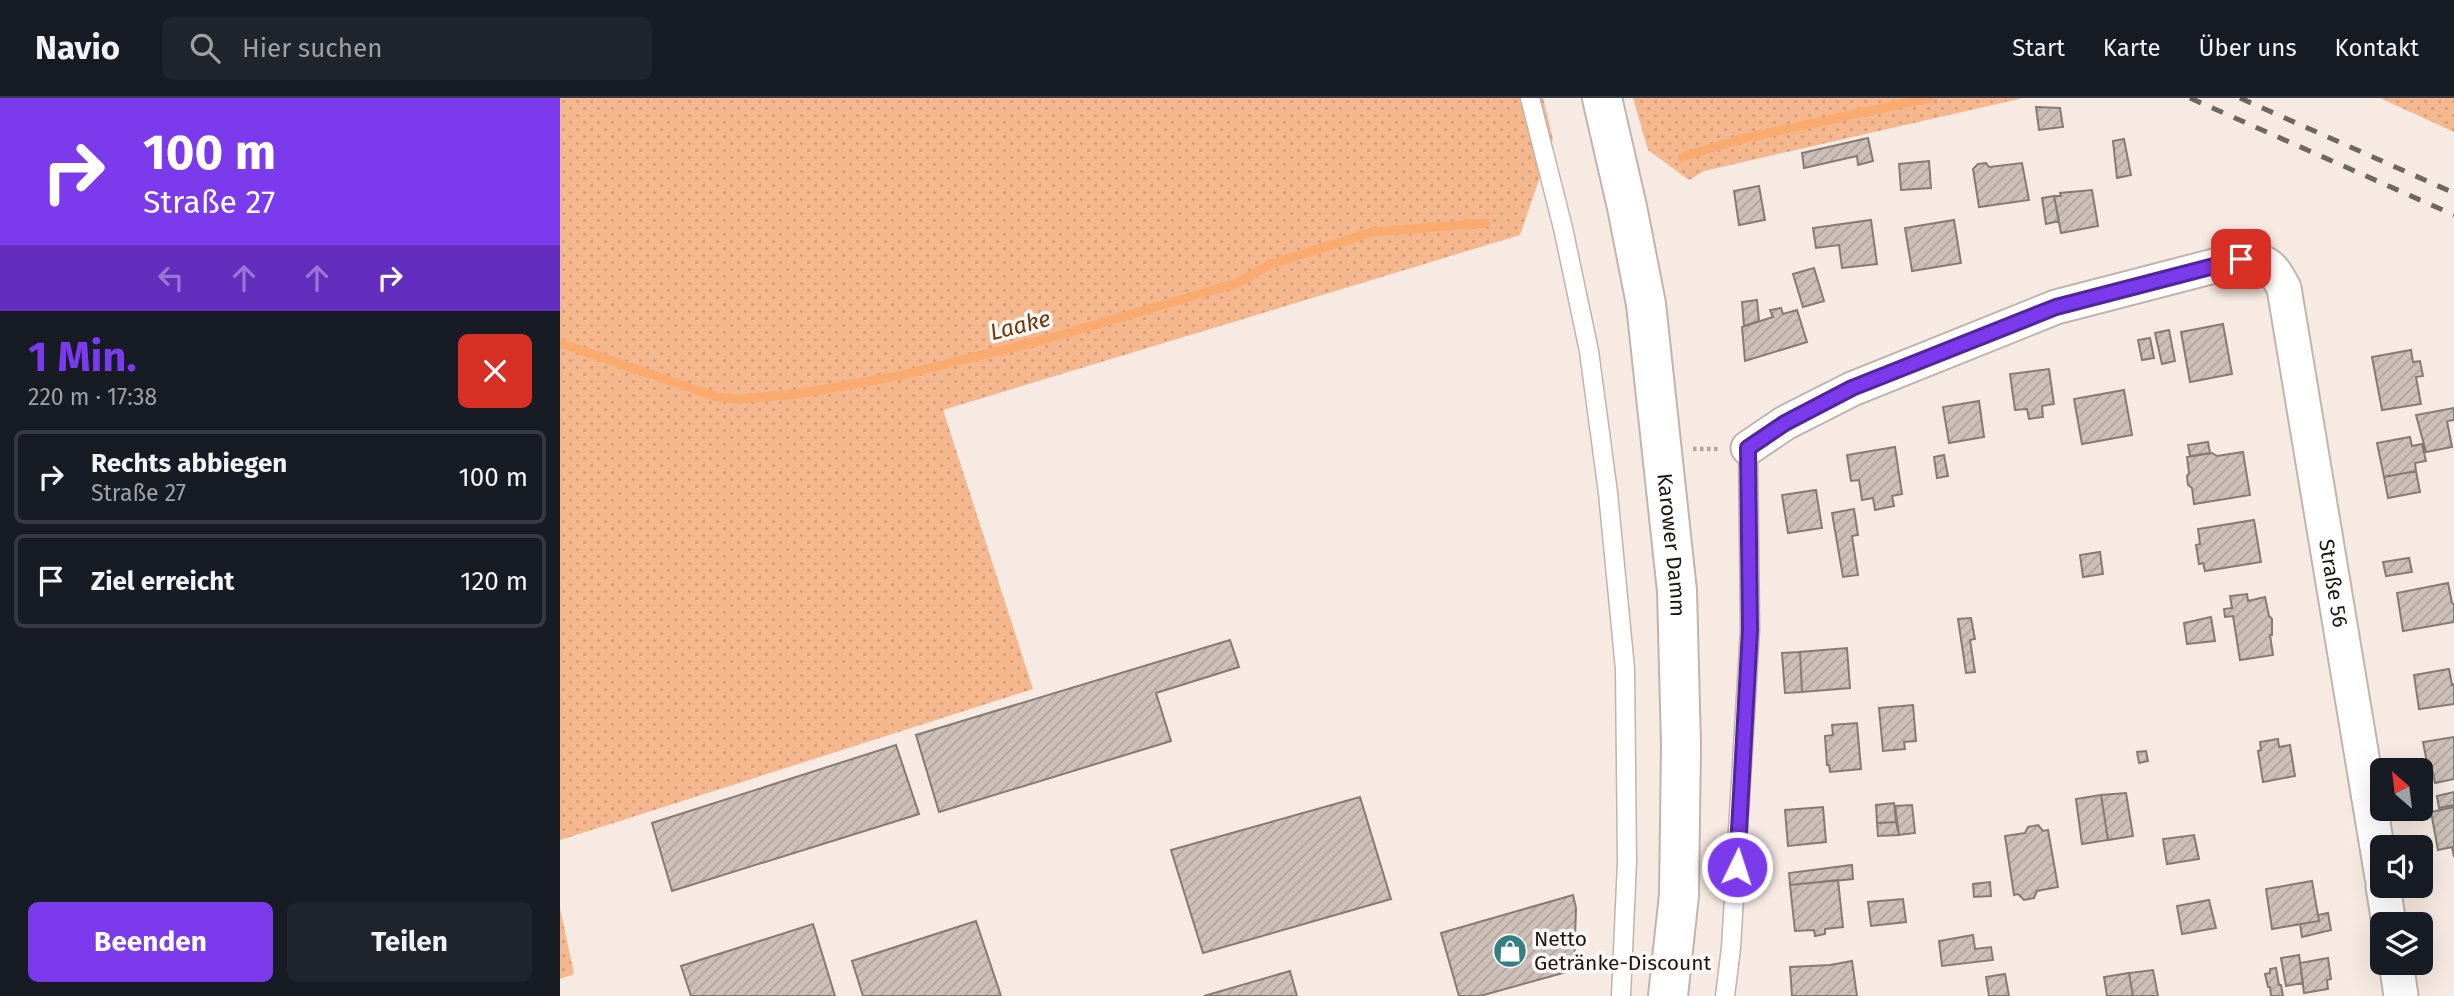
<!DOCTYPE html>
<html lang="de">
<head>
<meta charset="utf-8">
<style>
	:root { --surface:#171b24; --page:#20242c; --text:#f1f3f6; --muted:#9ea1a6; --line:#363941; --accent:#7c3aed }
	body { margin:0; font-family:"Fira Sans",sans-serif; background:var(--page); color:var(--text); height:100vh; display:flex; flex-direction:column; font-size:26px; white-space:nowrap }
	* { box-sizing:border-box; margin:0 }
	p { font-size:23px; color:var(--muted) }
	.icon { flex:none; width:38px; height:38px; fill:none; stroke:currentColor; stroke-width:2; stroke-linecap:round; stroke-linejoin:round }
	.map { position:relative; flex:1; overflow:hidden }
	.sheet { display:flex; flex-direction:column; background:var(--surface); width:560px }
	.sheet>* { flex:none }
	.hud { background:#7c3aed; color:#fff; overflow:hidden }
	.needle { width:46px; rotate:332deg }
	.fabs { position:absolute; left:1810px; top:660px; display:grid; gap:14px }
	.fabs a { display:grid; place-items:center; width:63px; height:63px; border-radius:10px; background:var(--surface); box-shadow:0 7px 28px #0002; font-size:35px }
	.pin { position:absolute; display:grid; place-items:center; width:60px; height:60px; color:#fff; margin:-30px; border-radius:14px; box-shadow:0 4px 10px #0006 }
	.me { position:absolute; width:77px; margin:-38px; rotate:4deg; stroke-linejoin:round; filter:drop-shadow(0 0 5px #0008) }
	.turn { display:flex; align-items:center; gap:24px; height:147px; padding:0 28px; font-size:32px }
	.turn .icon { width:91px; height:91px; stroke-width:2.5 }
	.turn b { display:block; font-size:49px; line-height:60px }
	.lanes { display:flex; align-items:center; height:66px; padding:0 28px; background:#0003; justify-content:center; gap:35px; direction:ltr }
	.lanes .off { opacity:.35 }
	.round { display:grid; place-items:center; flex:none; width:74px; height:74px; border-radius:10px; background:var(--page) }
	.overview { display:flex; align-items:center; justify-content:space-between; height:119px; padding:0 28px }
	h1 { font-size:42px; font-weight:700; line-height:52px; color:var(--accent) }
	.primary-button { display:flex; gap:14px; margin-top:auto; padding:14px 28px }
	.primary-button a { flex:1; height:80px; border-radius:10px; background:var(--accent); color:#fff; font-size:28px; font-weight:700; line-height:80px; text-align:center }
	.primary-button a+a { background:var(--page); color:var(--text) }
	ul { padding:0; list-style:none }
	li { display:flex; align-items:center; gap:21px; height:94px; margin:0 14px 10px; padding:0 14px; border:4px solid var(--line); border-radius:10px }
	li div { flex:1 }
	li b { display:block; font-size:26px }
	li em { font-style:normal }
	header { display:flex; align-items:center; gap:42px; box-sizing:border-box; height:98px; padding:0 35px; background:var(--surface); border-bottom:2px solid var(--line) }
	header strong { font-size:33px }
	nav { display:flex; gap:38px; margin-inline-start:auto; font-size:24px }
	.search { width:490px; height:63px; background:var(--page); display:flex; align-items:center; gap:18px; box-sizing:border-box; padding:0 24px; border-radius:10px; color:var(--muted); font-size:26px }
	main { display:flex; flex:1; min-height:0 }
	.map>svg:first-child { display:block }
	.grass { fill:url(#grass-dots) }
	.lines { fill:none; stroke-linecap:round; stroke-linejoin:round }
	.stream { stroke:#faa96f; stroke-width:9 }
	.building { fill:url(#building-hatch); stroke:#867b73; stroke-width:2 }
	.service-casing { stroke:#c0b4ac; stroke-width:21 }
	.minor-casing { stroke:#c0b4ac; stroke-width:37 }
	.secondary-casing { stroke:#c0b4ac; stroke-width:42 }
	.path { stroke:#b1a6a0; stroke-width:4.5; stroke-dasharray:3.5 3.5; stroke-linecap:butt }
	.service { stroke:#fff; stroke-width:18 }
	.minor { stroke:#fff; stroke-width:33 }
	.secondary { stroke:#fff; stroke-width:38 }
	.rail { stroke:#6d6661; stroke-width:5; stroke-dasharray:12 12; stroke-linecap:butt }
	.route-casing { stroke:#51269a; stroke-width:18 }
	.route { stroke:#7c3aed; stroke-width:12 }
	.labels { text-anchor:middle; dominant-baseline:central; stroke-width:7; stroke-linejoin:round; paint-order:stroke }
	.street-label { font-size:21px; fill:#1b1714; stroke:#fef9f6 }
	.poi-label { font-size:21px; fill:#1b1714; stroke:#fef9f6; text-anchor:start }
	.water-label { font-size:23px; font-style:italic; fill:#6c380c; stroke:#fef9f6 }
</style>
</head>
<body>
<header>
<strong>Navio</strong>
<div class="search"><svg class="icon" aria-label="search" viewBox="0 0 24 24"><circle cx="10" cy="10" r="6"/><path d="M15 15l6 6"/></svg>Hier suchen</div>
<nav><a>Start</a><a>Karte</a><a>Über uns</a><a>Kontakt</a></nav>
</header>
<main>
<section class="sheet">
<div class="hud">
<div class="turn"><svg class="icon" aria-label="right" viewBox="0 0 24 24"><path d="M7 20v-9h11M14 6l5 5-5 5"/></svg><div><b>100 m</b>Straße 27</div></div>
<div class="lanes"><svg class="icon off" aria-label="left" viewBox="0 0 24 24"><path d="M17 20v-9H6M10 6l-5 5 5 5"/></svg><svg class="icon off" aria-label="ahead" viewBox="0 0 24 24"><path d="M12 20V5M6 11l6-6 6 6"/></svg><svg class="icon off" aria-label="ahead" viewBox="0 0 24 24"><path d="M12 20V5M6 11l6-6 6 6"/></svg><svg class="icon" aria-label="right" viewBox="0 0 24 24"><path d="M7 20v-9h11M14 6l5 5-5 5"/></svg></div>
</div>
<div class="overview"><div><h1>1 Min.</h1><p>220 m · 17:38</p></div><a class="round" style="background:#d93025;color:#fff"><svg class="icon" aria-label="close" viewBox="0 0 24 24"><path d="M6 6l12 12M18 6L6 18"/></svg></a></div>
<ul>
<li><svg class="icon" aria-label="right" viewBox="0 0 24 24"><path d="M7 20v-9h11M14 6l5 5-5 5"/></svg><div><b>Rechts abbiegen</b><p>Straße 27</p></div><em>100 m</em></li>
<li><svg class="icon" aria-label="arrive" viewBox="0 0 24 24"><path d="M6 21V4h12l-3 4 3 4H6"/></svg><div><b>Ziel erreicht</b></div><em>120 m</em></li>
</ul>
<div class="primary-button"><a>Beenden</a><a>Teilen</a></div>
</section>
<div class="map">
<svg width="1894" height="898" viewBox="0 0 1894 898">
	<defs>
		<pattern id="grass-dots" width="8" height="8" patternUnits="userSpaceOnUse" patternTransform="scale(1.75)"><rect width="8" height="8" fill="#f5b78d"/><path d="M2 2h.1M6 6h.1" fill="none" stroke="#d19d79" stroke-width="1.8" stroke-linecap="round"/></pattern>
		<pattern id="building-hatch" width="6" height="6" patternUnits="userSpaceOnUse" patternTransform="scale(1.75)"><rect width="6" height="6" fill="#ccc0b8"/><path d="M-1 1l2-2M0 6l6-6M5 7l2-2" fill="none" stroke="#afa49d"/></pattern>
	</defs>
	<rect width="100%" height="100%" fill="#f7eae2"/>
	<!-- grass -->
	<path class="grass" d="M0,0h983l10,41 -33,96 -577,175 90,279 -473,151z
		M1073,0h390l-319,73 -15,9 -41,-30z
		M1820,0h74v34z
		M0,810l14,66 -14,5z"/>
	<g class="lines">
		<!-- stream -->
		<path class="stream" d="M1122,59l59,-18 188,-41
			M0,245l157,54 21,2 59,-5 101,-18 156,-39 183,-54 34,-19 101,-32 114,-9"/>
	</g>
	<!-- building -->
	<path class="building" d="M1476,9l24,1 3,19 -24,3z
		M1308,40l5,23 -15,4 -1,-9 -53,12 -2,-15z
		M1564,41l7,36 -14,3 -4,-37z
		M1369,63l2,27 -30,2 -2,-26z
		M1426,65l3,4 33,-4 7,37 -50,7 -6,-38 5,-5z
		M1199,88l6,34 -26,5 -5,-34z
		M1532,92l6,36 -37,7 -7,-37h7l-1,-3z
		M1494,98l5,25 -13,3 -4,-26z
		M1311,122l6,44 -35,4 -3,-23 -23,3 -3,-20z
		M1394,122l7,43 -49,8 -7,-43z
		M1254,170l10,33 -21,6 -10,-33z
		M1197,202l2,21 -15,5 -2,-24z
		M1221,210l2,6 14,-4 10,32 -62,19 -3,-34 31,-10 -3,-7z
		M1663,226l9,50 -42,8 -9,-50z
		M1609,232l6,31 -13,3 -7,-31z
		M1590,240l4,20 -12,2 -4,-20z
		M1851,252l2,12 7,-1 3,15 -7,1 5,27 -39,6 -10,-53z
		M1489,271l5,35 -12,2 1,11 -14,2 -2,-10 -12,1 -5,-36z
		M1564,292l8,45 -50,9 -8,-45z
		M1419,303l5,36 -35,6 -6,-36z
		M1894,310v12l-7,1 5,26 -26,5 -10,-37z
		M1850,339l2,9 10,-2 4,17 -11,2 1,8 -32,6 -7,-34z
		M1648,344l2,11 -20,3 -2,-11z
		M1335,349l7,47 -10,2 2,10 -19,4 -2,-12 -11,2 -3,-20 -8,1 -4,-26z
		M1683,354l7,43 -56,9 -2,-16 -4,-3 -1,-9 2,-3 -2,-16 25,-4 5,3z
		M1384,357l4,21 -11,2 -3,-21z
		M1856,373l4,21 -32,6 -4,-21z
		M1256,392l6,38 -34,5 -6,-38z
		M1294,411l4,26 -6,1 6,39 -15,2 -11,-64z
		M1694,422l7,42 -56,9 -2,-8 -4,1 -3,-19 4,-1 -2,-15z
		M1540,454l3,22 -20,3 -3,-22z
		M1849,460l3,14 -26,4 -3,-14z
		M1888,485l4,20 2,1v18l-51,9 -6,-38z
		M1687,496l1,7 17,-4 4,19 3,3v16h-2l3,20 -33,5 -7,-44 -8,1 -1,-8 8,-1 -2,-12z
		M1651,519l4,24 -28,3 -3,-21z
		M1411,520l4,21 -5,1 5,32 -9,1 -8,-54z
		M670,542l9,27 -83,26 15,48 -232,71 -23,-77z
		M1287,550l3,40 -48,4 -2,-40z
		M1240,554l2,40 -17,1 -3,-40z
		M1889,571l3,16 2,-1v20l-35,5 -5,-34z
		M1353,607l3,36 -12,1 1,7 -22,2 -4,-43z
		M1297,625l4,46 -31,3 -1,-7h-2l-2,-29 8,-1 -1,-10z
		M1894,639v42l-19,4 -2,-11 -4,1 -6,-31z
		M1718,641l1,8 11,-2 5,31 -32,6 -5,-31 3,-1 -1,-8z
		M336,647l23,69 -247,77 -20,-68z
		M1586,653l2,10 -9,2 -2,-11z
		M1894,694v13l-15,3 -2,-12z
		M1566,695l7,43 -25,4 -7,-45z
		M1541,697l7,45 -26,4 -6,-45z
		M800,699l31,102 -188,54 -32,-103z
		M1334,705l2,19 -19,1 -1,-18z
		M1352,707l3,28 -16,2 -4,-29z
		M1263,709l3,35 -38,4 -3,-36z
		M1894,709v50l-2,-10 -14,3 -7,-38z
		M1336,724l3,13 -21,1 -1,-13z
		M1478,727l5,6 5,-1 10,57 -21,4 -3,7 -10,2 -6,-6 -4,1 -9,-59 20,-3 3,-6z
		M1634,737l5,24 -32,5 -4,-25z
		M1292,767l1,14 -63,6 -1,-12z
		M1278,782l5,47 -18,2v5l-10,2 -1,-6 -19,1 -5,-46z
		M1752,783l7,40 -47,8 -6,-40z
		M1430,784l1,14 -17,1 -1,-13z
		M1013,797l3,13 -2,62 -94,26h-21l-18,-63z
		M1343,801l3,23 -35,4 -3,-24z
		M1649,802l7,28 -34,6 -5,-28z
		M1768,815l3,17 -29,7 -2,-13 19,-3 -1,-6z
		M416,823l25,75h-138l-11,-35z
		M253,826l22,72h-144l-10,-30z
		M1413,837l2,14 16,-2 2,13 -51,6 -3,-25z
		M1739,857l4,28 -17,3 -5,-28z
		M1768,860l3,21 -4,1 1,9 -24,4 -4,-30z
		M1292,863l5,35h-65l-2,-29 40,-2z
		M1716,870l3,17h2l2,11h-12l-1,-9h-2l-3,-13 5,-1v-4z
		M1593,872l5,26h-25l-4,-23z
		M730,873l7,25h-93z
		M1569,875l4,23h-26l-3,-19z
		M1445,876l4,22h-20l-3,-19z"/>
	<g class="lines">
		<!-- service casing -->
		<g class="service-casing">
			<path id="service" d="M970,0l33,130 26,123 19,142 17,176 2,192 -6,135
				M1165,898l6,-48 19,-318 -2,-182"/>
		</g>
		<!-- minor casing -->
		<g class="minor-casing">
			<g id="minor">
				<path id="s1" d="M1188,350l37,-25 67,-34 204,-82 185,-48c27,2 30,5 43,29l98,589"/>
				<path d="M1823,788l6,38"/>
				<path d="M1836,864l5,34"/>
			</g>
		</g>
		<!-- secondary casing -->
		<g class="secondary-casing">
			<g id="secondary">
				<path id="s2" d="M1042,0l25,109 19,97 31,287 4,154 -2,150 -11,101"/>
			</g>
		</g>
		<!-- path -->
		<path class="path" d="M1133,351h26"/>
		<!-- service -->
		<use href="#service" class="service"/>
		<!-- minor -->
		<use href="#minor" class="minor"/>
		<!-- secondary -->
		<use href="#secondary" class="secondary"/>
		<!-- rail -->
		<path class="rail" d="M1630,0l264,117
			M1680,0l214,95"/>
	</g>
	<g class="lines">
		<!-- route casing -->
		<g class="route-casing">
			<path id="route" d="M1177,769l13,-237 -2,-182 37,-25 67,-35 204,-81 185,-48"/>
		</g>
		<!-- route -->
		<use href="#route" class="route"/>
	</g>
	<!-- icons -->
	<defs>
		<g id="shop-disc" transform="scale(1.75)"><circle r="9.5" fill="#367e86" stroke="#fef9f6"/><path d="M-5-2.5h2.3a2.7 3.5 0 0 1 5.4 0H5L5.5 6h-11ZM-1.5-2.5h3a1.5 2.3 0 0 0-3 0Z" fill="#fff"/></g>
	</defs>
	<g fill-rule="evenodd">
		<use href="#shop-disc" x="950" y="853"/>
	</g>
	<g class="labels">
		<!-- street labels -->
		<g class="street-label">
			<text stroke="none"><textPath href="#s2" startOffset="453">Karower Damm</textPath></text>
			<text stroke="none"><textPath href="#s1" startOffset="886">Straße 56</textPath></text>
		</g>
		<!-- poi labels -->
		<g class="poi-label">
			<text x="974" y="841">Netto<tspan x="974" dy="24">Getränke-Discount</tspan></text>
		</g>
		<!-- water labels -->
		<g class="water-label">
			<text transform="translate(460 227) rotate(-14)">Laake</text>
		</g>
	</g>
</svg>
<div class="fabs">
<a><svg class="needle" viewBox="-14 -14 28 28"><path d="M0-13l5 13h-10z" fill="#e53935"/><path d="M0 13l5-13h-10z" fill="#9ea1a6"/></svg></a>
<a><svg class="icon" aria-label="sound" viewBox="0 0 24 24"><path d="M4 9h4l5-4v14l-5-4H4zM17 9q2 3 0 6"/></svg></a>
<a><svg class="icon" aria-label="layers" viewBox="0 0 24 24"><path d="M12 4l9 5-9 5-9-5zM3 14l9 5 9-5"/></svg></a>
</div>
<div class="pin" style="left:1681px;top:161px;background:#d93025"><svg class="icon" aria-label="arrive" viewBox="0 0 24 24"><path d="M6 21V4h12l-3 4 3 4H6"/></svg></div>
<svg class="me" style="left:1177px;top:769px" viewBox="-20 -20 40 40"><circle r="17" fill="#7c3aed" stroke="#fff" stroke-width="3"/><path d="M0-11L8 9 0 5-8 9z" fill="#fff"/></svg>
</div>
</main>
</body>
</html>
